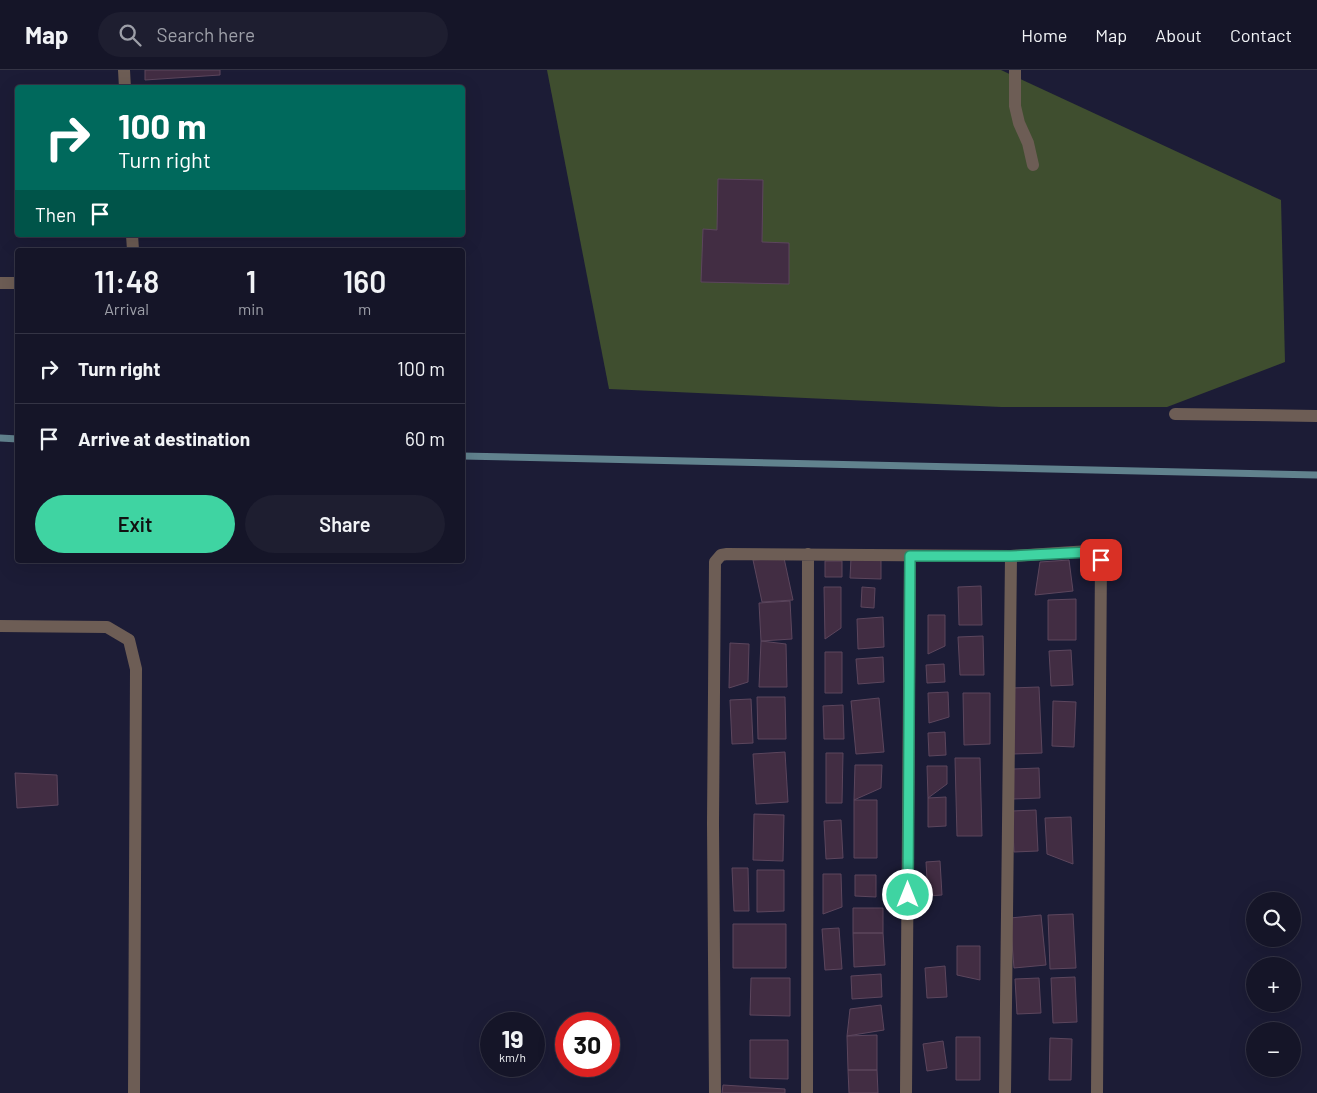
<!DOCTYPE html>
<html lang="en">
<head>
<meta charset="utf-8">
<style>
	:root { --surface:#151528; --page:#1e1e30; --text:#f1f3f6; --muted:#9d9fa8; --line:#343445; --accent:#3fd4a2 }
	body { margin:0; font-family:Barlow,sans-serif; background:var(--page); color:var(--text); height:100vh; display:flex; flex-direction:column; font-size:19px; white-space:nowrap }
	* { box-sizing:border-box; margin:0 }
	p { font-size:16px; color:var(--muted) }
	.icon { flex:none; width:28px; height:28px; fill:none; stroke:currentColor; stroke-width:2; stroke-linecap:round; stroke-linejoin:round }
	.map { position:relative; flex:1; overflow:hidden }
	.side { position:absolute; left:15px; top:178px; width:450px; height:315px; display:flex; flex-direction:column; background:var(--surface); border-radius:5px; box-shadow:0 5px 20px #0002,0 0 0 1px var(--line) }
	.side>* { flex:none }
	.hud { position:absolute; left:15px; top:15px; width:450px; height:152px; border-radius:5px; box-shadow:0 5px 20px #0002,0 0 0 1px var(--line); background:#00695c; color:#fff; overflow:hidden }
	.buttons { position:absolute; left:1246px; top:822px; display:grid; gap:10px }
	.buttons a { display:grid; place-items:center; width:55px; height:55px; border-radius:50%; background:var(--surface); box-shadow:0 5px 20px #0002,0 0 0 1px var(--line); font-size:25px }
	.speed { position:absolute; left:480px; top:942px; display:flex; gap:10px; font-size:25px; font-weight:700; text-align:center }
	.speed>* { display:grid; place-content:center; width:65px; height:65px; border-radius:50%; background:var(--surface); box-shadow:0 5px 20px #0002,0 0 0 1px var(--line); line-height:1 }
	.speed small { font-size:12px; font-weight:400 }
	.speed .limit { border:8px solid #d22; background:#fff; color:#111 }
	.pin { position:absolute; display:grid; place-items:center; width:42px; height:42px; color:#fff; margin:-21px; border-radius:10px; box-shadow:0 2px 8px #0006 }
	.me { position:absolute; width:55px; margin:-28px; rotate:0deg; stroke-linejoin:round; filter:drop-shadow(0 0 4px #0008) }
	.turn { display:flex; align-items:center; gap:18px; height:105px; padding:0 20px; font-size:22px }
	.turn .icon { width:65px; height:65px; stroke-width:2.5 }
	.turn b { display:block; font-size:35px; line-height:42px }
	.then { display:flex; align-items:center; height:48px; padding:0 20px; background:#0003; gap:10px; font-size:19px }
	.eta { display:flex; justify-content:space-evenly; align-items:center; height:85px; text-align:center }
	.eta b { font-size:30px; font-weight:600; line-height:35px }
	.primary-button { display:flex; gap:10px; margin-top:auto; padding:10px 20px }
	.primary-button a { flex:1; height:58px; border-radius:30px; background:var(--accent); color:#111; font-size:20px; font-weight:600; line-height:58px; text-align:center }
	.primary-button a+a { background:var(--page); color:var(--text) }
	ul { padding:0; list-style:none }
	li { display:flex; align-items:center; gap:15px; height:70px; padding:0 20px; border-top:1px solid var(--line) }
	li div { flex:1 }
	li b { display:block; font-size:19px }
	li em { font-style:normal }
	header { display:flex; align-items:center; gap:30px; box-sizing:border-box; height:70px; padding:0 25px; background:var(--surface); border-bottom:1px solid var(--line) }
	header strong { font-size:24px }
	nav { display:flex; gap:28px; margin-inline-start:auto; font-size:18px }
	.search { width:350px; height:45px; background:var(--page); display:flex; align-items:center; gap:12px; box-sizing:border-box; padding:0 18px; border-radius:28px; color:var(--muted); font-size:19px }
	.map>svg:first-child { display:block }
	.forest { fill:#3f4e2f }
	.lines { fill:none; stroke-linecap:round; stroke-linejoin:round }
	.stream { stroke:#61828e; stroke-width:7 }
	.building { fill:#422d43; stroke:#5c465d }
	.minor { stroke:#6d5d55; stroke-width:12 }
	.route-casing { stroke:#298a69; stroke-width:12 }
	.route { stroke:#3fd4a2; stroke-width:9 }
</style>
</head>
<body>
<header>
<strong>Map</strong>
<div class="search"><svg class="icon" aria-label="search" viewBox="0 0 24 24"><circle cx="10" cy="10" r="6"/><path d="M15 15l6 6"/></svg>Search here</div>
<nav><a>Home</a><a>Map</a><a>About</a><a>Contact</a></nav>
</header>
<div class="map">
<svg width="1317" height="1023" viewBox="0 0 1317 1023">
	<rect width="100%" height="100%" fill="#1c1c36"/>
	<!-- forest -->
	<path class="forest" d="M547,0h454l280,130 4,162 -118,45h-166l-392,-18z"/>
	<g class="lines">
		<!-- stream -->
		<path class="stream" d="M0,368l18,1
			M462,386l855,19"/>
	</g>
	<!-- building -->
	<path class="building" d="M145,0h75v5l-75,5z
		M718,109l45,1 -1,62 27,1v41l-88,-2 2,-53 14,1z
		M784,488l9,42 -31,2 -9,-42z
		M851,488h30v21l-31,-1z
		M1069,490l4,31 -38,4 5,-33z
		M825,491h17v16h-17z
		M981,516l1,39h-23l-1,-38z
		M824,517h17v41l-16,11z
		M862,517l13,1 -1,20 -13,-1z
		M1076,529v41h-28v-40z
		M790,531l2,38 -31,2 -2,-38z
		M928,545h17v31l-17,8z
		M883,547l1,30 -26,2 -1,-30z
		M983,566l1,39h-24l-2,-38z
		M761,571l25,3 1,43h-28z
		M730,573l19,1 -1,38 -19,6z
		M1071,580l2,35 -22,1 -2,-35z
		M825,582h17v41h-17z
		M883,587l1,25 -26,2 -2,-25z
		M944,594l1,18 -18,1 -1,-18z
		M1039,617l3,66 -29,1 -2,-66z
		M948,622l1,25 -20,6 -1,-30z
		M963,623h27v51l-26,1z
		M757,627h28l1,42h-28z
		M879,628l5,54 -28,2 -5,-53z
		M751,629l2,44 -21,1 -2,-44z
		M1053,631l23,1 -2,45 -22,-1z
		M843,635l1,34h-20l-1,-33z
		M945,662l1,23 -17,1 -1,-23z
		M785,682l3,50 -32,2 -3,-50z
		M826,683h17l-1,50h-16z
		M955,688h25l2,78h-25z
		M855,695h27l-1,23 -27,12z
		M927,696h20v18l-19,14z
		M1039,698l1,30 -27,1v-30z
		M15,703l42,2 1,30 -41,3z
		M946,727v29l-18,1v-29z
		M854,730h23v58h-23z
		M1036,740l2,41 -24,1 -2,-41z
		M754,744l30,1 -1,46 -30,-1z
		M1071,747l2,47 -26,-10 -2,-36z
		M841,750l2,38 -17,1 -2,-38z
		M940,791l2,34 -14,1 -2,-34z
		M732,798h16l1,43h-15z
		M757,800h27v41l-27,1z
		M823,804h18l1,33 -19,7z
		M855,805h21v22l-21,-1z
		M853,838h30v25h-30z
		M1073,844l3,54 -26,1 -2,-54z
		M1041,845l5,50 -32,3 -4,-50z
		M733,854h53v44h-53z
		M839,858l3,41 -17,1 -3,-41z
		M853,863h30l2,32 -31,2z
		M957,876h23v34l-23,-5z
		M945,896l2,31 -20,1 -2,-30z
		M881,904l1,23 -30,2 -1,-23z
		M1075,907l2,45 -24,1 -2,-45z
		M751,908h39v38l-40,-1z
		M1039,908l2,35 -24,1 -2,-35z
		M881,935l3,25 -37,6 3,-27z
		M877,965v35h-29l-1,-34z
		M956,967h24v43h-24z
		M1050,968l22,1 -1,41h-22z
		M750,970h38v39l-38,-1z
		M943,971l4,27 -20,3 -4,-27z
		M848,1000h29l1,23h-29z
		M723,1015l62,4v4h-63z"/>
	<g class="lines">
		<!-- minor -->
		<path class="minor" d="M124,0l1,18
			M1015,0v36l4,17 9,20 5,22
			M132,165l1,15
			M0,213h18
			M1175,344l142,2
			M0,556l107,1 22,13 7,29 -2,424
			M715,1023l-2,-269 2,-262 6,-7 6,-1 284,2 78,-5 8,4 4,5 -4,533
			M807,1023l1,-539
			M906,1023l4,-537
			M1005,1023l6,-537"/>
	</g>
	<g class="lines">
		<!-- route casing -->
		<g class="route-casing">
			<path id="route" d="M908,825l2,-339h101l78,-4 8,3 4,5"/>
		</g>
		<!-- route -->
		<use href="#route" class="route"/>
	</g>
</svg>
<div class="buttons">
<a><svg class="icon" aria-label="search" viewBox="0 0 24 24"><circle cx="10" cy="10" r="6"/><path d="M15 15l6 6"/></svg></a>
<a>+</a>
<a>−</a>
</div>
<div class="speed"><div>19<small>km/h</small></div><div class="limit">30</div></div>
<div class="pin" style="left:1101px;top:490px;background:#d93025"><svg class="icon" aria-label="arrive" viewBox="0 0 24 24"><path d="M6 21V4h12l-3 4 3 4H6"/></svg></div>
<svg class="me" style="left:908px;top:825px" viewBox="-20 -20 40 40"><circle r="17" fill="#3fd4a2" stroke="#fff" stroke-width="3"/><path d="M0-11L8 9 0 5-8 9z" fill="#fff"/></svg>
<div class="hud">
<div class="turn"><svg class="icon" aria-label="right" viewBox="0 0 24 24"><path d="M7 20v-9h11M14 6l5 5-5 5"/></svg><div><b>100 m</b>Turn right</div></div>
<div class="then">Then<svg class="icon" aria-label="arrive" viewBox="0 0 24 24"><path d="M6 21V4h12l-3 4 3 4H6"/></svg></div>
</div>
<section class="side">
<div class="eta">
<div><b>11:48</b><p>Arrival</p></div>
<div><b>1</b><p>min</p></div>
<div><b>160</b><p>m</p></div>
</div>
<ul>
<li><svg class="icon" aria-label="right" viewBox="0 0 24 24"><path d="M7 20v-9h11M14 6l5 5-5 5"/></svg><div><b>Turn right</b></div><em>100 m</em></li>
<li><svg class="icon" aria-label="arrive" viewBox="0 0 24 24"><path d="M6 21V4h12l-3 4 3 4H6"/></svg><div><b>Arrive at destination</b></div><em>60 m</em></li>
</ul>
<div class="primary-button"><a>Exit</a><a>Share</a></div>
</section>
</div>
</body>
</html>
